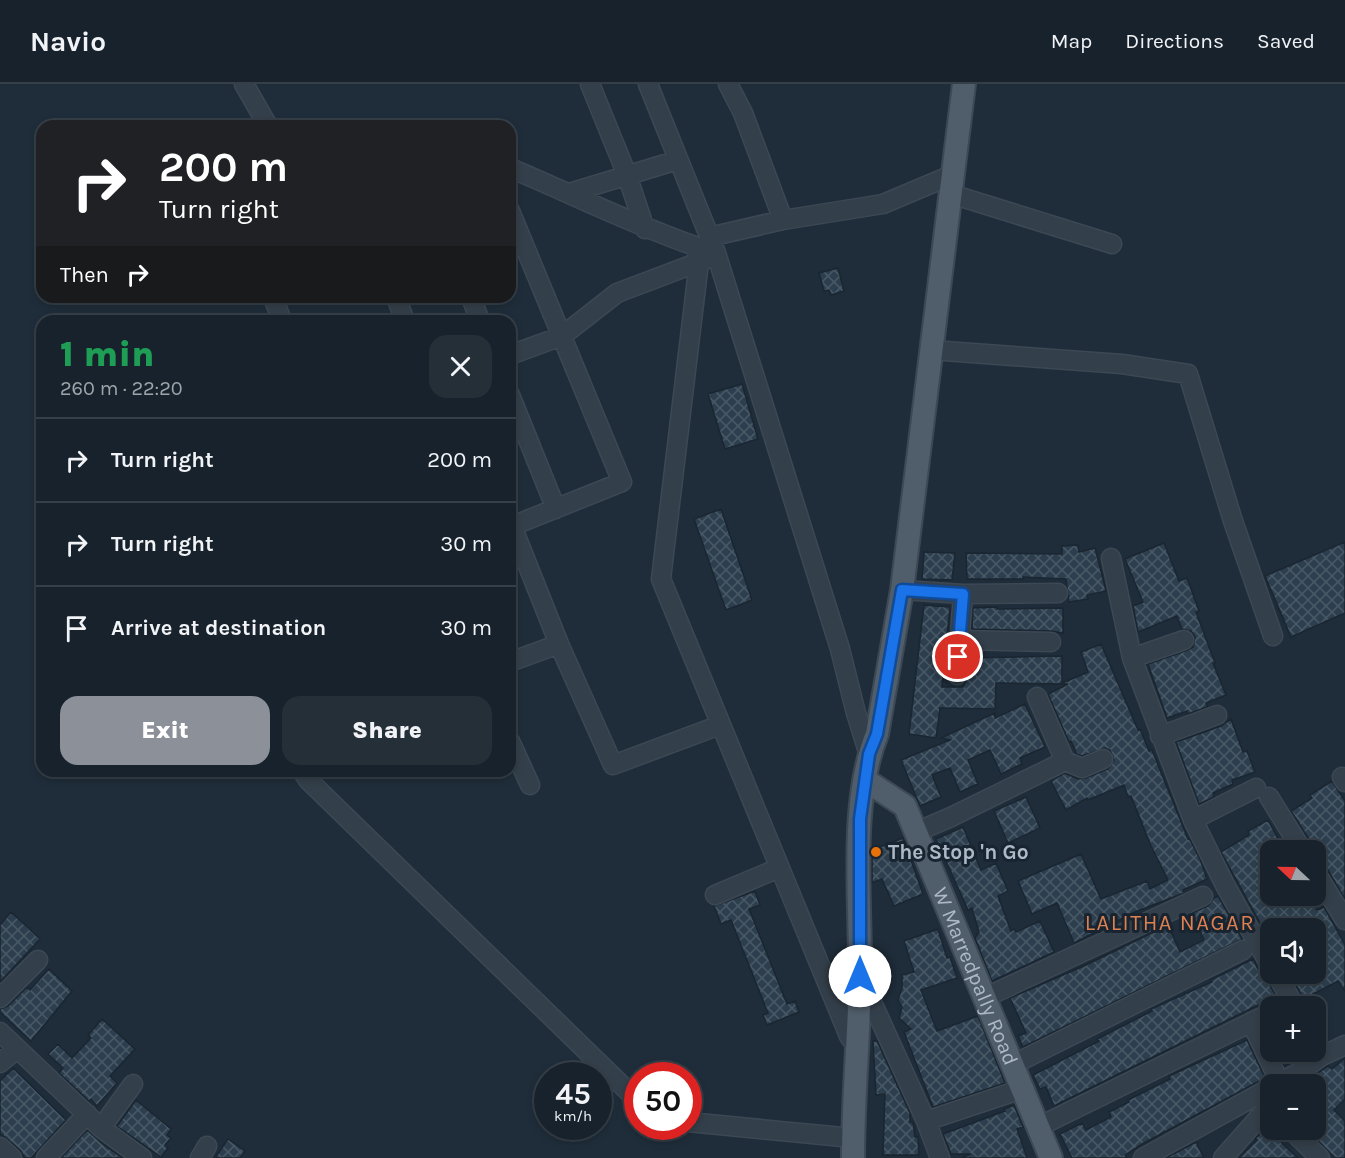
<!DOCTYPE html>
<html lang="en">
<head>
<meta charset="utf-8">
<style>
	:root { --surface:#17222c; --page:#242f38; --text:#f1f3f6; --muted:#9ea4a9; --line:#363f48; --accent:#8c9099 }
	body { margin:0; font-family:Karla,sans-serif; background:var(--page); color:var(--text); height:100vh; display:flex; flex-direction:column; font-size:22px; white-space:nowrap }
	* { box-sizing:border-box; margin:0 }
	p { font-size:20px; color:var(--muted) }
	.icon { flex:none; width:33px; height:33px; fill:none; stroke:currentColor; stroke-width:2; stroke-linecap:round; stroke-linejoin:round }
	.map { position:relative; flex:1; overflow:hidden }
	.panel { position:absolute; left:36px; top:231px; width:480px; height:462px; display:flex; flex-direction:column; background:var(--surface); border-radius:18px; box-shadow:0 3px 9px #0003,0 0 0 2px var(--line) }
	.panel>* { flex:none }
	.top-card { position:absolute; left:36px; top:36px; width:480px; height:183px; border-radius:18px; box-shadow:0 3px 9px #0003,0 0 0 2px var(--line); background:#202124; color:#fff; overflow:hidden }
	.needle { width:39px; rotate:292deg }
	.controls { position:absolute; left:1260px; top:756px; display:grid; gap:12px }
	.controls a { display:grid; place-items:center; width:66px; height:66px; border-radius:12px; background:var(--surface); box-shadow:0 3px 9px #0003,0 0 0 2px var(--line); font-size:30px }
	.speed { position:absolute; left:534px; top:978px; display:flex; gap:12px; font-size:30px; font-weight:700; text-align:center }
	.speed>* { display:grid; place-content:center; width:78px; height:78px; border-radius:50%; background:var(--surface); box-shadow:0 3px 9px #0003,0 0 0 2px var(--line); line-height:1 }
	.speed small { font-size:15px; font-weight:400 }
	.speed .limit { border:9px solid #d22; background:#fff; color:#111 }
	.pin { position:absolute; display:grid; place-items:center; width:51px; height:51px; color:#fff; margin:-26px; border:3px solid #fff; border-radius:50%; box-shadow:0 2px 6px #0007 }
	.me { position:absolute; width:66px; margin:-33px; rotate:0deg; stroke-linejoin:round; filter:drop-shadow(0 0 4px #0008) }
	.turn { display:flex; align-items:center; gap:21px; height:126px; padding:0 24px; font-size:27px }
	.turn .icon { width:78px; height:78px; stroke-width:2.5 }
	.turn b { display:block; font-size:42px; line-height:51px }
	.then { display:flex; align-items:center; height:57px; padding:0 24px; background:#0003; gap:12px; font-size:22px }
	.round { display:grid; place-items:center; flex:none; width:63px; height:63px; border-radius:18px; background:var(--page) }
	.head { display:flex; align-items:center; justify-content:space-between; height:102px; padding:0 24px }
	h1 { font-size:36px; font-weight:800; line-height:45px; color:#1e9e55 }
	.button { display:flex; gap:12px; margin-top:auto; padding:12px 24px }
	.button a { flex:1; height:69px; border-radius:18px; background:var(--accent); color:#fff; font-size:24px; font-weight:800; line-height:69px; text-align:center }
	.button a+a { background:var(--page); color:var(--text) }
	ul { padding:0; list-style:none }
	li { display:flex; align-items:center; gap:18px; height:84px; padding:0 24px; border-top:2px solid var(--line) }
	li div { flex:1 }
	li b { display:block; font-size:22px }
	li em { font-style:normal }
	header { display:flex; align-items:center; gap:36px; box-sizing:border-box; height:84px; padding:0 30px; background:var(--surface); border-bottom:2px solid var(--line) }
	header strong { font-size:28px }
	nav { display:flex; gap:33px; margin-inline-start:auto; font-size:21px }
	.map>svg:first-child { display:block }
	.building { fill:url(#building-cross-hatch); stroke:#1a2631; stroke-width:1.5 }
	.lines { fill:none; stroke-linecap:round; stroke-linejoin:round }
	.minor-casing { stroke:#3c4854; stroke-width:21 }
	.major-casing { stroke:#3c4854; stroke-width:26 }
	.minor { stroke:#333f4a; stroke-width:18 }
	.major { stroke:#505e6b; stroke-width:22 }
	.route-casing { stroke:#114b97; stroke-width:15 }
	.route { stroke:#1a73e8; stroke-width:10 }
	.food-dot { fill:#e8710a; stroke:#18242f; stroke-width:2 }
	.labels { text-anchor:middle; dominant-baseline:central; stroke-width:6; stroke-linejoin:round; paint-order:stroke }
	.poi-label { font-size:21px; font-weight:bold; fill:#adb9c7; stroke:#18242f; text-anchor:start }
	.street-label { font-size:21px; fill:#adb9c7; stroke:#18242f }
	.neighbourhood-label { font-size:22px; letter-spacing:1.5px; fill:#dd8152; stroke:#18242f }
</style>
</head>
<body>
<header>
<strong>Navio</strong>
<nav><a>Map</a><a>Directions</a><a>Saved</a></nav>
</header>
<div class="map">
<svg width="1345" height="1074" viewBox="0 0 1345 1074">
	<defs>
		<pattern id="building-cross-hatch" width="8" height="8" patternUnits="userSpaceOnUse" patternTransform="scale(1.5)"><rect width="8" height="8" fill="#2d3f4e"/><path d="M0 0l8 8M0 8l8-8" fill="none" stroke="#495966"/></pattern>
	</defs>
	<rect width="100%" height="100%" fill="#1f2d3a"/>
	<!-- building -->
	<path class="building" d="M838,184l6,23 -13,4 -2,-5 -5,1 -5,-18z
		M742,300l16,55 -33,10 -17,-55z
		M721,425l31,91 -26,10 -32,-91z
		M1345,458v71l-54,24 -26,-61z
		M1164,459l15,38 8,-3 12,33 -3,1 19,51h-2l13,32 -20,8 1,4 -19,7 -1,-3 -20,7 -19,-54 40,-14 5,-3 2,-10 -4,-6 -9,-2 -5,-13 -39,16 -5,-26 10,-4 -18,-43z
		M1078,461l1,7 16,-4 11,43 -19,4 1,4 -19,3 -3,-23 -43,-2v2h-56l-1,-26 96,1v-8z
		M924,468l31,1 -3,27 -30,-1z
		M924,521l26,2 -8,80h21l5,-11 2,-18 92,-2v27l26,-11 -7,-20 20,-8 37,86 2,-1 9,22 3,-1 36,89 1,-1 11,21 7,20 -24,11 1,3 -49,19 -61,31 -17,-40 -25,11 -14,-33 63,-27 20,45 46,-18 3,8 18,-9 -17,-34 -20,-50 -3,1 -4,-12 -36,15 -1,-2 -21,12 -15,-29 14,-8 13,6 8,-1 22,-9 6,-9 -4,-10 -5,-2 -23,8 -5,-2 -6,-13 -2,1 -21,-48 20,-10 -72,-1 -1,26 -55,-1 -4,30 -27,-4z
		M997,523v2l66,-1v25l-12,-2 -79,-2 1,-21z
		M1025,620l20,43 -25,11 2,6 -21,10 -11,-24 -22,10 10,24 -18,8 -10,-24 -18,7 9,22 -21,9 -19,-46 49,-20 -9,-2 54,-25v5z
		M1231,635l12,33 4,-1 8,21 -23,8 1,4 -20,9 1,4 -15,7 -23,-62 45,-16z
		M1332,697l13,20v98l-19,-32 -10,-8v-9h-3l-1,-6 -21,-33 21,-13 -2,-3z
		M1026,713l14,31 -32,15 -14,-32z
		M1268,736l16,30h-14v51l12,-5h27l8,14 7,-3 21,38v46l-7,-10 -34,18 -15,-25h27v-46h-53l-42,-76 28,-17 -1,-4z
		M963,743l18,43 15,-7 12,28 -10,5 13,35 3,-2 2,3 24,-11 14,31 -62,29 -17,-43 4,-6 -7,-24 -4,2 -32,-71z
		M903,754l20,56 -29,12 -12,-27 -10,4v-33z
		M755,807l5,14 -11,4 38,95 8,-3 4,11 -32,13 -4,-10 5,-2 -37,-93 -10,4 -7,-18z
		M1218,812l24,43 -219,108 -5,-11 8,-3 -16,-35 76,-33 82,-40 12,27 24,-12 -12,-27 16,-7 6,-8z
		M11,828l29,27 -40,43v-57z
		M938,845l9,29 3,-1 7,21 -36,12 16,41 41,-15 27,67 -72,24 -29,-75 7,-3 -12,-11 3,-11 -4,-7 4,-12v-13l12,-3 -10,-31z
		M1253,875l10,20 3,-1 11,20 -17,6 -206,102 -8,-19 -6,2 -7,-14 66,-34 -2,-2 55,-28 -1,-2 61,-27 -1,-2z
		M49,885l23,22 -41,50 -31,-29v-3l8,-3 19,-19 3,3z
		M102,935l33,30 -25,27 7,7 -20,23 -6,-7 -2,2 -30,-28 4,-5 -15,-14 10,-10 14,14 19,-20 -3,-3z
		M1247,956l18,38 -121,65 -19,12 2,3h-55l-12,-24 22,-11 4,7 25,-13 -2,-5 20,-10 -1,-2 42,-21 -1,-3z
		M873,957h4l33,72v9l3,1 2,14h3l1,18h-36l2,-61 -9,1z
		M1277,968h31l-24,14z
		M1345,974v41l-11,11 11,11v37h-10l-28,-28h9v-46h-14l26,-18 4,3z
		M13,984l53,52 -35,38h-6l-5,-8 -20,-17v-52z
		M136,1016l35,29 -4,6 4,3 -6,7 3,3 -7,9 -44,-31z
		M1014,1021l9,22 -6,2 10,29h-65l9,-4h-20l-8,-20 62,-23 -1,-2z
		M1266,1043l21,21 11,10h-59l18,-18 -2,-1z
		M87,1046l18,16 18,12h-62z
		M228,1055l17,12 -5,7h-25z
		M1196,1058l8,16h-38l13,-7z"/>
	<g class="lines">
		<!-- minor casing -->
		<g class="minor-casing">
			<path id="minor" d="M244,0l24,42
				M590,0l37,91 18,54
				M648,0l68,169 124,396 16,64 13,42
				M510,84c62,26 121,56 185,78l4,16 10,-5
				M569,109l109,-33
				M951,110l161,50
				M510,127l112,271 -110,44
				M783,136l100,-16 71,-30
				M709,153l74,-17 -40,-107 -15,-29
				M273,213l9,24
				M396,213l9,24
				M471,213l9,24
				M931,266l191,14 66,10 45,147 40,115
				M510,271l52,-19 55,-43 82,-31 -38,317 188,457 8,11
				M510,311l46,114
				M510,437l49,123 54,121 107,-40
				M1111,474l21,100 61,162 32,65 45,80
				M902,506l61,4 95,-1
				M960,556l91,2
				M1132,574l52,-18
				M510,578l49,-18
				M957,591l6,-81
				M1037,613l28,64
				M1160,652l57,-21
				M510,657l20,44
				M302,687l6,9 330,321
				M1342,693l3,5
				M1269,713l33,53
				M1193,736l63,-32
				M916,748l35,-15 114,-56 17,7 21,-9
				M1316,789l29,47
				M715,811l64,-27
				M1276,890l19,32
				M861,894l65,143
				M986,913l217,-101
				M0,914l38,-38
				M1251,938l29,61
				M0,948l101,96 41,30
				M1322,972l23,-11
				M0,979l17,-14
				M1012,981l231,-115
				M1276,1000l22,-11 24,-17 -6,-12
				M688,1038l165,16
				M1038,1043l232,-114
				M101,1044l32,-44
				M1291,1046l29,28
				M0,1063l12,11
				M46,1074l41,-44
				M200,1074l7,-12
				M940,1074l-14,-37 96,-32
				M1143,1074l127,-70
				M1223,1074l47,-53"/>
		</g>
		<!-- major casing -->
		<g class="major-casing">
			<g id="major">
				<path id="s1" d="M865,696l40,26 146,352"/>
				<path d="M853,1074c0,-61 6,-122 7,-183 1,-74 -11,-173 17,-241l25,-144 62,-506"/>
			</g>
		</g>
		<!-- minor -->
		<use href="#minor" class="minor"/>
		<!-- major -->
		<use href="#major" class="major"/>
	</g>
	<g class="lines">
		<!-- route casing -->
		<g class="route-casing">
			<path id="route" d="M860,892v-157l9,-65 8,-20 25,-144 61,4 -5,63"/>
		</g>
		<!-- route -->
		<use href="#route" class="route"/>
	</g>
	<!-- markers -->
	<circle class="food-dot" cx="876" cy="768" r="6"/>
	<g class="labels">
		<!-- poi labels -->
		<g class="poi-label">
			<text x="888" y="768">The Stop 'n Go</text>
		</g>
		<!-- street labels -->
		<g class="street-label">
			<text stroke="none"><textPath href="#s1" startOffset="232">W Marredpally Road</textPath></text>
		</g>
		<!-- neighbourhood labels -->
		<g class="neighbourhood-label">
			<text x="1170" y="839">LALITHA NAGAR</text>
		</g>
	</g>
</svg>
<div class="controls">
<a><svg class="needle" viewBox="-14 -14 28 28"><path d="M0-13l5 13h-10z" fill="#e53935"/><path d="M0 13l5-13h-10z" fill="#9ea4a9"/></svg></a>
<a><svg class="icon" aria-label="sound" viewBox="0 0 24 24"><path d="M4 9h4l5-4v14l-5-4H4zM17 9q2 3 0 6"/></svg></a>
<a>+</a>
<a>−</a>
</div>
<div class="speed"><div>45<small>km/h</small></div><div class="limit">50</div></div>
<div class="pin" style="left:958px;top:573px;background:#d93025"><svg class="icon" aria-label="arrive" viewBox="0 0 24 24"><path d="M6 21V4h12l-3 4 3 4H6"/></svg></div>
<svg class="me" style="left:860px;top:892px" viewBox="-20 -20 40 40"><circle r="19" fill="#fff"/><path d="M0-13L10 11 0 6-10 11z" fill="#1a73e8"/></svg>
<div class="top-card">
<div class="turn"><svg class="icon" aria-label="right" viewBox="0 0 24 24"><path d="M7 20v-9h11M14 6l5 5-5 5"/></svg><div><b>200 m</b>Turn right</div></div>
<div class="then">Then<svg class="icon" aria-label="right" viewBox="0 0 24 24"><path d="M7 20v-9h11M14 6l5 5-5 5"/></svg></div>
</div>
<section class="panel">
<div class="head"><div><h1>1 min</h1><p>260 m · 22:20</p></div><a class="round"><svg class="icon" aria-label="close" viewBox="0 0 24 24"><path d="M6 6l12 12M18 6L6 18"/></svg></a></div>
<ul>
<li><svg class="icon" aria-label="right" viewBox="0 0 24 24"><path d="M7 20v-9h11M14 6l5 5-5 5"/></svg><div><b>Turn right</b></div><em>200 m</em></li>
<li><svg class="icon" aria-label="right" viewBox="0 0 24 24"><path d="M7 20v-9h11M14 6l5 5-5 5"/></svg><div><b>Turn right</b></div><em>30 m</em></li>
<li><svg class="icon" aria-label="arrive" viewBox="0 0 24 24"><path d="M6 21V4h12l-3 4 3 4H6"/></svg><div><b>Arrive at destination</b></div><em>30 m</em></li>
</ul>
<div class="button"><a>Exit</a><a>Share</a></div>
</section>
</div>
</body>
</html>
